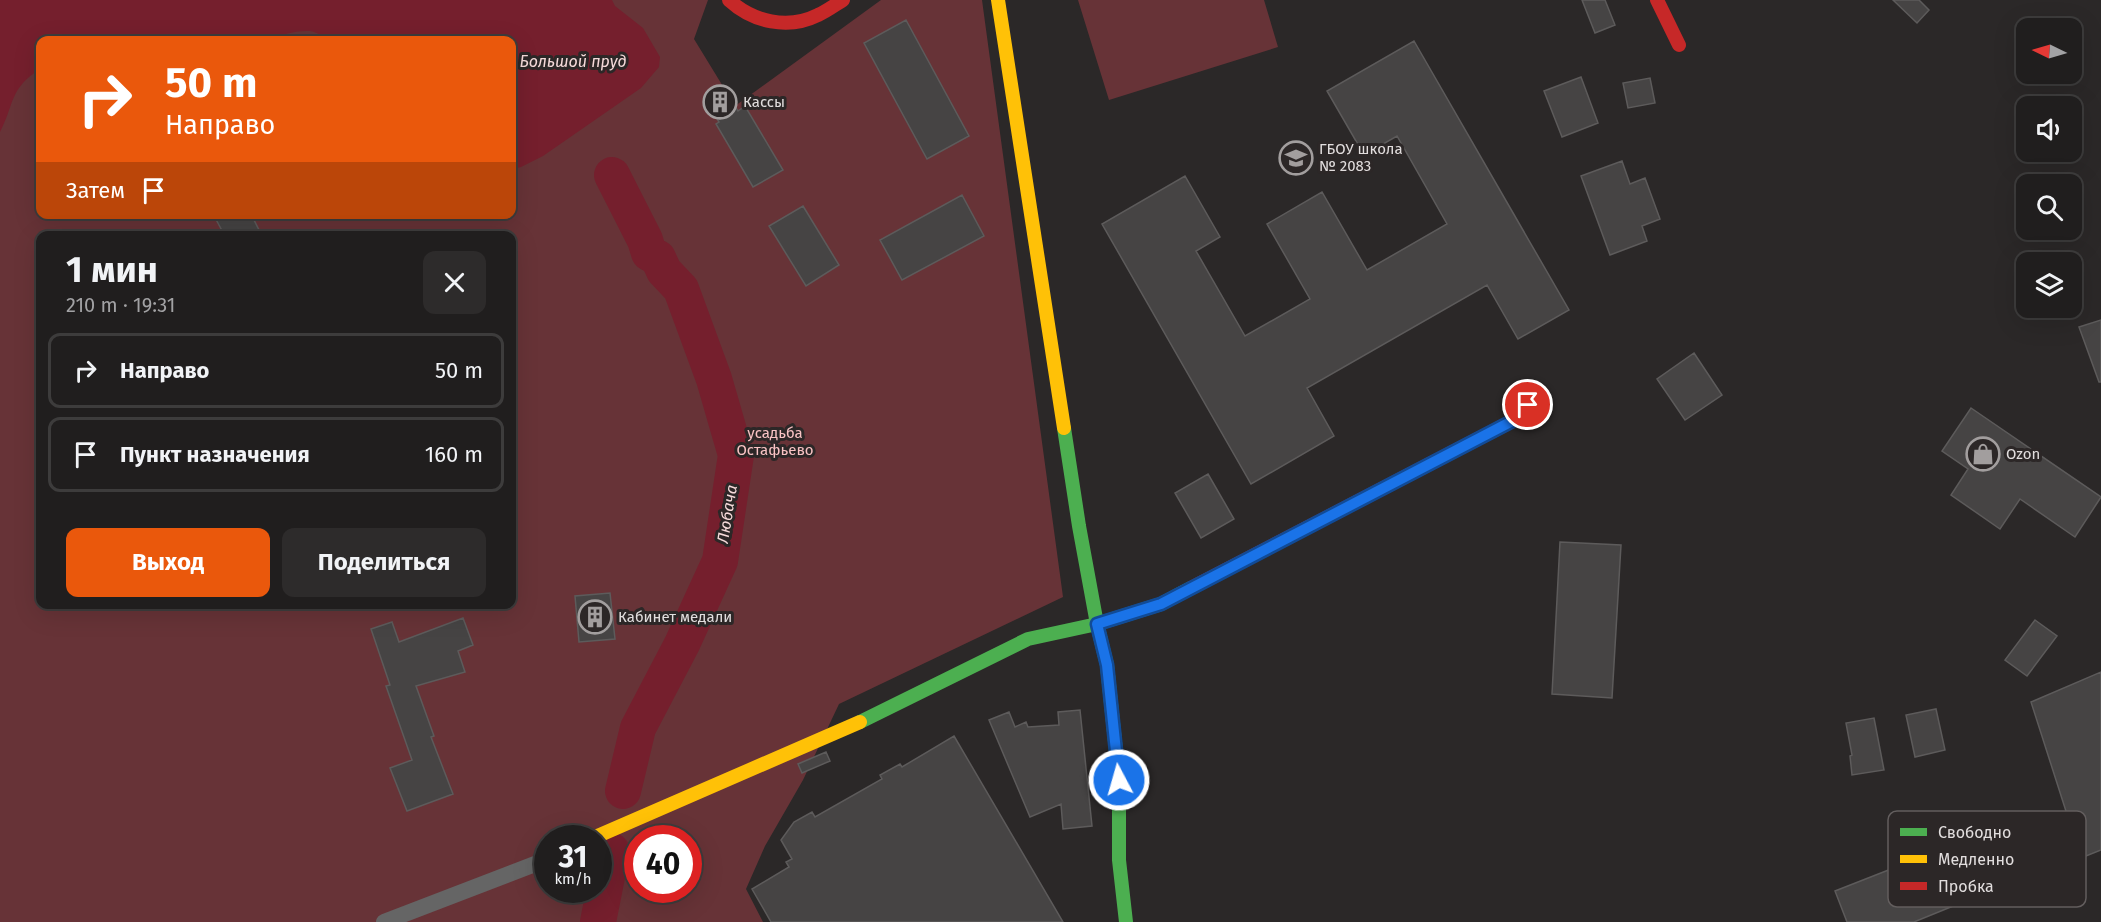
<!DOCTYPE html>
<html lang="ru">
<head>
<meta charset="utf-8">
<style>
	:root { --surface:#201e1e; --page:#2d2b2b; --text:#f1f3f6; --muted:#a2a2a4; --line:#3d3c3c; --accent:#ea580c }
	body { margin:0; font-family:"Fira Sans",sans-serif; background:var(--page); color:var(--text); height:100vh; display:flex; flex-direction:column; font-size:22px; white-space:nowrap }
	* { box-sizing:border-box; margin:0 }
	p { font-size:20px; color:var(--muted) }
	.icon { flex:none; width:33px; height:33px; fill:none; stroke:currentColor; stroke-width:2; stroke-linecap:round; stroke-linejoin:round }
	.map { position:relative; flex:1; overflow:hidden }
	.panel { position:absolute; left:36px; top:231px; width:480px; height:378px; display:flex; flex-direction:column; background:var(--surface); border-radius:12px; box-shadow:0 6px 24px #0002,0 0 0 2px var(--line) }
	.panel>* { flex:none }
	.top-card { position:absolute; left:36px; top:36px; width:480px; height:183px; border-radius:12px; box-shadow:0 6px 24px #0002,0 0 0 2px var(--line); background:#ea580c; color:#fff; overflow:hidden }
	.needle { width:39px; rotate:275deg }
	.tools { position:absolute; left:2016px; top:18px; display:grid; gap:12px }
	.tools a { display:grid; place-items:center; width:66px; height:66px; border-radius:12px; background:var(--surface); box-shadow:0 6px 24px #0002,0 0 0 2px var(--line); font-size:30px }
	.speed { position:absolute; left:534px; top:825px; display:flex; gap:12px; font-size:30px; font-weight:700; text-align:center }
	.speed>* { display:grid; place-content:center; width:78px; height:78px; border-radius:50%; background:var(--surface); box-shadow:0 6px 24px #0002,0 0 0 2px var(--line); line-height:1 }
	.speed small { font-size:15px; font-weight:400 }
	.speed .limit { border:9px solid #d22; background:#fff; color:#111 }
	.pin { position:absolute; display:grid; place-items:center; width:51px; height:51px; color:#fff; margin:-26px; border:3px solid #fff; border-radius:50%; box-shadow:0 2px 6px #0007 }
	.me { position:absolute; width:66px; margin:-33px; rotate:354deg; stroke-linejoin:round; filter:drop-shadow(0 0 4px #0008) }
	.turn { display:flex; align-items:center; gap:21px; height:126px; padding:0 30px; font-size:27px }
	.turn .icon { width:78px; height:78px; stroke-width:2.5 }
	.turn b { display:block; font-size:42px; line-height:51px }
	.then { display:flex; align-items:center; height:57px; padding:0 30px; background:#0003; gap:12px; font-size:22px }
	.round { display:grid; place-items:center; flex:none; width:63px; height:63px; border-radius:12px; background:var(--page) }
	.head { display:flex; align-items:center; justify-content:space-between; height:102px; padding:0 30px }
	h1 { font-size:36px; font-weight:700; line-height:45px }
	.button { display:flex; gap:12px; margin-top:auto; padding:12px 30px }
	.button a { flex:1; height:69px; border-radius:12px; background:var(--accent); color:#fff; font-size:24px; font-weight:700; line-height:69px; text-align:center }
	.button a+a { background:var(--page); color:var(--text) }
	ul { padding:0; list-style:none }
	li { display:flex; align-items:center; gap:18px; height:75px; margin:0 12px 9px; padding:0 18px; border:3px solid var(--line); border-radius:12px }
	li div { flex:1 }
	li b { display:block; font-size:22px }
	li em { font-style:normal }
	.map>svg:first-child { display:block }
	.green { fill:#673337; fill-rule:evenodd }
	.water { fill:#751f2d }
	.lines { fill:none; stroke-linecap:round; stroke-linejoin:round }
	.river { stroke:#751f2d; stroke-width:36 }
	.building { fill:#464444; stroke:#5d5b5b; stroke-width:1.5 }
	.street { stroke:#656565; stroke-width:16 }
	.fast { stroke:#4caf50; stroke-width:14 }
	.slow { stroke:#ffc107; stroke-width:14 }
	.jam { stroke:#c62828; stroke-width:14 }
	.route-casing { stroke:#114b97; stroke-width:15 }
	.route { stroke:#1a73e8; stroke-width:10 }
	.labels { text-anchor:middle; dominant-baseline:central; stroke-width:6; stroke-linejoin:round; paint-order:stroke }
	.poi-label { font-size:15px; fill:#e2dede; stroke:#2c2727; text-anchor:start }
	.park-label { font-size:15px; fill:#f9c3c4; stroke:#2c2727 }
	.water-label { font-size:16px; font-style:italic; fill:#f6dada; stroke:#2c2727 }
	.key { fill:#2c2727; stroke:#635e5e; stroke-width:1.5 }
	.key-label { font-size:16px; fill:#e2dede }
</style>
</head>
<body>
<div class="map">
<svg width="2101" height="922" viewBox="0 0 2101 922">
	<rect width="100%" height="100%" fill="#2b2828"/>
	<!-- green -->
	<path class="green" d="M0,0h708l-14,39 41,67 146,-106h101l81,597 -224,107 -36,76 -38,66 -19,43 17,33h-763zM40,40h472v174h-472zM40,236h472v368h-472zM548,838h50v52h-50zM638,838h50v52h-50z
		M1078,0h186l14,47 -169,53z"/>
	<!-- water -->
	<path class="water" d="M0,0h612l3,6 28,22 17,29 -1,10 -18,21 -98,68 -22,11 -9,2v-129h-187c-4,-5 -8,-8 -15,-9 -16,-1 -28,5 -42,7 -26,6 -55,-9 -81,2h-147v29c-31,20 -25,34 -40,63z"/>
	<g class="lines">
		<!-- river -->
		<path class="river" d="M612,175l33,65 4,13 9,5 6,13 17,18 33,90 22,76 -16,106 -38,83 -44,84 -15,63
			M598,922l14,-71"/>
	</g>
	<!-- building -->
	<path class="building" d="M1582,0h23l10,25 -20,8z
		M1893,0h26l10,10 -12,13z
		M906,20l63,116 -42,23 -63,-116z
		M1414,41l155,269 -51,29 -31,-54 -180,103 27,48 -83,48 -149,-260 83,-48 35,61 -24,14 49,85 65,-37 -43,-75 55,-32 45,78 80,-46 -50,-88 -33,19 -37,-64z
		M1581,77l17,46 -36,14 -18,-46z
		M1650,78l5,25 -27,5 -5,-25z
		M722,86l16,25 7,-5 38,64 -30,17 -37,-63 3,-2 -15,-25z
		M1622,161l8,23 15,-6 15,41 -18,7 5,15 -37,14 -29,-79z
		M962,195l22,41 -82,44 -22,-40z
		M803,206l36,59 -33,21 -37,-60z
		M213,214h38l11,22h-37z
		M2101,320v62h-2l-20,-55z
		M1694,353l28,42 -37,25 -28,-41z
		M1971,408l130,89 -26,40 -55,-38 -20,30 -49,-34 17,-26 -26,-18z
		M1208,474l26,45 -33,19 -26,-45z
		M1560,542l61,3 -9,153 -60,-4z
		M610,593l5,46 -36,3 -4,-46z
		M463,618l10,27 -15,6 7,21 -49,14 18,50 -3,1 22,57 -46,17 -17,-43 22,-8 -26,-74 4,-1 -19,-56 21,-7 7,20z
		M2035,620l22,16 -30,40 -22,-16z
		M2101,672v178l-20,8 -50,-156z
		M1936,709l9,41 -30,7 -9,-42z
		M1080,710l12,116 -29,3 -2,-25 -31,13 -41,-97 20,-8 6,15 11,-5 2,5 31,-2 -1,-13z
		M1874,718l10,52 -32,5 -2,-19 2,-1 -6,-32z
		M954,736l109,186h-292l-19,-33 37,-22 -3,-5 6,-3 -11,-19 13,-18 18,-10 3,5 67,-38 -2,-4 20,-11 2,3z
		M826,752l4,9 -28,12 -4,-9z
		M1942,849l21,53 -49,20h-67l-12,-31z"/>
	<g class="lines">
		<!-- street -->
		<path class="street" d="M384,922l164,-63"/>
		<!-- fast -->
		<path class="fast" d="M1064,428l15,98 18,98 10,41 12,115v80l7,62
			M860,722l168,-83 69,-15 64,-20 30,-16"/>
		<!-- slow -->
		<path class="slow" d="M998,0l66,428
			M593,838l267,-116"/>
		<!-- jam -->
		<path class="jam" d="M729,0c24,22 59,30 89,15 9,-4 17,-10 25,-15
			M1657,0l22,45
			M1191,588l329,-171 16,-24"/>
	</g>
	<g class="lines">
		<!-- route casing -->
		<g class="route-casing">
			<path id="route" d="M1119,780l-12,-115 -10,-41 64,-20 359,-187 8,-12"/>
		</g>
		<!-- route -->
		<use href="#route" class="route"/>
	</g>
	<!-- icons -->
	<defs>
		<g id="building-ring" transform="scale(1.725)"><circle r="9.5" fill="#2c2727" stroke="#a29e9e" stroke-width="1.5"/><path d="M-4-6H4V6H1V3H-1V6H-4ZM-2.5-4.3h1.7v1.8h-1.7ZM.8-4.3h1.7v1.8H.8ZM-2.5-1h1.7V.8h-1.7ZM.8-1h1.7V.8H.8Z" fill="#a29e9e"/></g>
		<g id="school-ring" transform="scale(1.725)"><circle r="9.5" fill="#2c2727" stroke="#a29e9e" stroke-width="1.5"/><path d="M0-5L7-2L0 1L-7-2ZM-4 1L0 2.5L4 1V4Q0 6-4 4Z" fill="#a29e9e"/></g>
		<g id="shop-ring" transform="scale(1.725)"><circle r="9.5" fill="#2c2727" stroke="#a29e9e" stroke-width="1.5"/><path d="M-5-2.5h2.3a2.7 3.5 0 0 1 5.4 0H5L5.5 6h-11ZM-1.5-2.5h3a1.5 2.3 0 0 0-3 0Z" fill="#a29e9e"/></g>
	</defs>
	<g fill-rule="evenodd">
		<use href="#building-ring" x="720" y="102"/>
		<use href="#school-ring" x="1296" y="158"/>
		<use href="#shop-ring" x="1983" y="454"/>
		<use href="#building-ring" x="595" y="617"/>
	</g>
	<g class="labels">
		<!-- poi labels -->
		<g class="poi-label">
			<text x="743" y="102">Кассы</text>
			<text x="1319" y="149">ГБОУ школа<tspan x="1319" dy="17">№ 2083</tspan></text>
			<text x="2006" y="454">Ozon</text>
			<text x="618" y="617">Кабинет медали</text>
		</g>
		<!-- park labels -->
		<g class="park-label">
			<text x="775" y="433">усадьба<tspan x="775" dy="17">Остафьево</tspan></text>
		</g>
		<!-- water labels -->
		<g class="water-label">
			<text x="573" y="61">Большой пруд</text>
			<text transform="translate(727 514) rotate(-81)">Любача</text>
		</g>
	</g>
	<!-- legend -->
	<rect x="1888" y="811" width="198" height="96" rx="9" class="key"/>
	<rect x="1900" y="828" width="27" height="8" fill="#4caf50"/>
	<rect x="1900" y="855" width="27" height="8" fill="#ffc107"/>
	<rect x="1900" y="882" width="27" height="8" fill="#c62828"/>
	<g class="key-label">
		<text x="1938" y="838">Свободно</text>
		<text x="1938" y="865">Медленно</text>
		<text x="1938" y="892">Пробка</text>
	</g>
</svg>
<div class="tools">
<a><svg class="needle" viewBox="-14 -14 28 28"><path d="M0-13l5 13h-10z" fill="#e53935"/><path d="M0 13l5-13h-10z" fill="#a2a2a4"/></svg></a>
<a><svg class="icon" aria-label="sound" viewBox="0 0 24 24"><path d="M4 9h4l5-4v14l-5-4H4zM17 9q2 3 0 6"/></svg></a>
<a><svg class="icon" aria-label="search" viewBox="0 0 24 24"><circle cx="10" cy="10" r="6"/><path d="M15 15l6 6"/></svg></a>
<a><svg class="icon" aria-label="layers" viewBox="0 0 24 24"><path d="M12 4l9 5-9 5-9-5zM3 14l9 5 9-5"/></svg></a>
</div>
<div class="speed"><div>31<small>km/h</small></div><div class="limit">40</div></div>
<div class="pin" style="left:1528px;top:405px;background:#d93025"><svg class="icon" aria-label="arrive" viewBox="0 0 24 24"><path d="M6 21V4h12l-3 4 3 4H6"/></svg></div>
<svg class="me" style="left:1119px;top:780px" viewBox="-20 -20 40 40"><circle r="17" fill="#1a73e8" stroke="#fff" stroke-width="3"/><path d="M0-11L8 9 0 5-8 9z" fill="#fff"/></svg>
<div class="top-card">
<div class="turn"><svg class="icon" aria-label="right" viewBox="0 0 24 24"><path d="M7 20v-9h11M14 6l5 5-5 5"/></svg><div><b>50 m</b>Направо</div></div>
<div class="then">Затем<svg class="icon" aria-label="arrive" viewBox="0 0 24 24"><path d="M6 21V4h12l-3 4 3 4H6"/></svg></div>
</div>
<section class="panel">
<div class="head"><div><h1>1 мин</h1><p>210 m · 19:31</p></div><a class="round"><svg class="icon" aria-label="close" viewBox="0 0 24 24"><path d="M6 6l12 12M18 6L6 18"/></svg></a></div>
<ul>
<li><svg class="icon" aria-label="right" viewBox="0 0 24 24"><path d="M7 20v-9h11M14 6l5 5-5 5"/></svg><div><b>Направо</b></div><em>50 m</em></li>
<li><svg class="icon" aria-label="arrive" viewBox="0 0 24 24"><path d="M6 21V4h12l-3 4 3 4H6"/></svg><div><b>Пункт назначения</b></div><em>160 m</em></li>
</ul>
<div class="button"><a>Выход</a><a>Поделиться</a></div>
</section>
</div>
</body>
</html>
